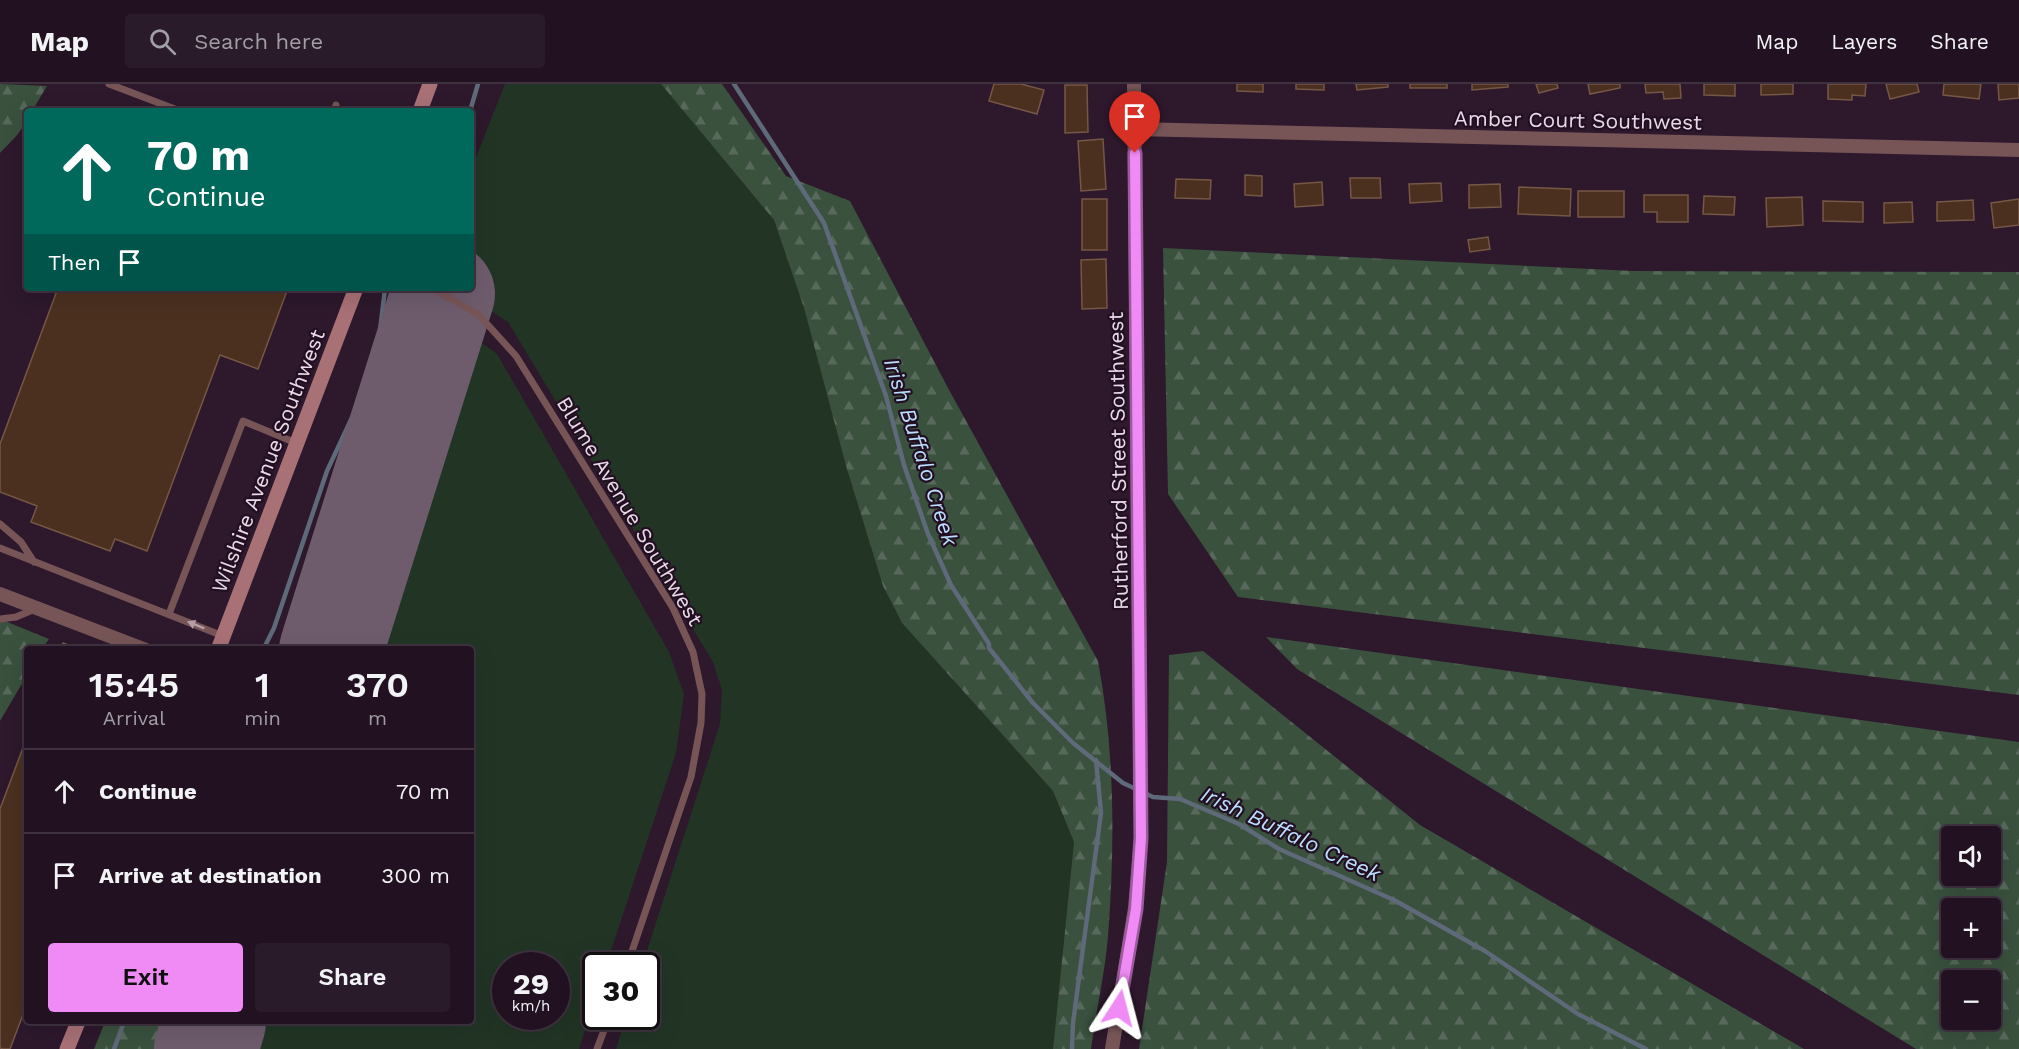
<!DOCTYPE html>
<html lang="en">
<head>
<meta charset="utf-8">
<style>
	:root { --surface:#221221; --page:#2a1b2a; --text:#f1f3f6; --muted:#a29ea5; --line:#3f323f; --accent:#f08bf5 }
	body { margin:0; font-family:"Work Sans",sans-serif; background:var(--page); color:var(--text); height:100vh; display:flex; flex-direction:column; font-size:22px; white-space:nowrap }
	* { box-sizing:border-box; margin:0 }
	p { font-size:20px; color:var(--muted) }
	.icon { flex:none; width:33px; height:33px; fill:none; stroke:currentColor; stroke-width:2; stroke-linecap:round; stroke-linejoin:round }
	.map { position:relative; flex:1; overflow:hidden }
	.sheet { position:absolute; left:24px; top:562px; width:450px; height:378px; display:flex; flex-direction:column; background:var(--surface); border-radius:6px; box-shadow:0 6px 24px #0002,0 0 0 2px var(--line) }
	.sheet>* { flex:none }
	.banner { position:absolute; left:24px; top:24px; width:450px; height:183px; border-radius:6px; box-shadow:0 6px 24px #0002,0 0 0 2px var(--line); background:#00695c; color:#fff; overflow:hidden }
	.buttons { position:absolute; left:1941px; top:742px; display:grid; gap:12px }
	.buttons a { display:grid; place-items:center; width:60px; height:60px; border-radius:6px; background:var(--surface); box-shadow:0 6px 24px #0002,0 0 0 2px var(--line); font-size:30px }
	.speed { position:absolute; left:492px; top:868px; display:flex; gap:12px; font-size:30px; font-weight:700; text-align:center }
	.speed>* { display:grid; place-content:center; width:78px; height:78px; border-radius:50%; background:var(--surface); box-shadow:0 6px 24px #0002,0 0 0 2px var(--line); line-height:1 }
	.speed small { font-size:15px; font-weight:400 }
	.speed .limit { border:3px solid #111; border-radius:9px; background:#fff; color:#111 }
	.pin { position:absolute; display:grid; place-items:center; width:51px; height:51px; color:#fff; margin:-62px -26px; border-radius:50% 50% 50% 0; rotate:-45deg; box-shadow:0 0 6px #0007 }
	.pin .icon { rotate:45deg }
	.me { position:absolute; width:66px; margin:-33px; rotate:9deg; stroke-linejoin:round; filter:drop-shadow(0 0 4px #0008) }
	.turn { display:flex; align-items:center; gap:21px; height:126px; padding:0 24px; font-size:27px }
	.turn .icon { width:78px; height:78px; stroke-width:2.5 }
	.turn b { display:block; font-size:42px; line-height:51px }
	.then { display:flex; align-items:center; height:57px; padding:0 24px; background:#0003; gap:12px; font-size:22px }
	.eta { display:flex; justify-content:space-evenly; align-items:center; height:102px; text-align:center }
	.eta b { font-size:36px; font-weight:600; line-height:42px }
	.action { display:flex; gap:12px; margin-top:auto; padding:12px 24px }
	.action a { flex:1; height:69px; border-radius:6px; background:var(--accent); color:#111; font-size:24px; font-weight:600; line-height:69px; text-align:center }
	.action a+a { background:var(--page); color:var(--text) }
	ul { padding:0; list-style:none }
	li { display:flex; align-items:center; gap:18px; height:84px; padding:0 24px; border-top:2px solid var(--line) }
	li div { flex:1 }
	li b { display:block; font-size:22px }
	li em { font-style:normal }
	header { display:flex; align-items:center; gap:36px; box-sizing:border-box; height:84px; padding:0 30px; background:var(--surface); border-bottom:2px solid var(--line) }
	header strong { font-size:28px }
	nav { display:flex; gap:33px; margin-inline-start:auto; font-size:21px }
	.search { width:420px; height:54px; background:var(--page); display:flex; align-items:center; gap:15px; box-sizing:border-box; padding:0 21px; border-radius:6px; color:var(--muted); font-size:22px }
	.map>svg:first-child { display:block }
	.green { fill:#223525; fill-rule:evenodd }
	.forest { fill:url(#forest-firs); fill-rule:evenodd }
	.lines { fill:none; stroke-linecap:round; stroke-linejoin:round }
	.stream { stroke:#5e6979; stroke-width:4.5 }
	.runway { stroke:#6e5c6d; stroke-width:104 }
	.building { fill:#4b3020; stroke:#755746; stroke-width:1.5 }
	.lane { stroke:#775557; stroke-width:7 }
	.street { stroke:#775557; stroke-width:14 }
	.secondary { stroke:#a87176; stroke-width:15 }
	.oneway { fill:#b59ea6 }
	.route-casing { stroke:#9c5a9f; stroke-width:15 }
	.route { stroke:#f08bf5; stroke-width:10 }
	.labels { text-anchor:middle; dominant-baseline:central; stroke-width:4.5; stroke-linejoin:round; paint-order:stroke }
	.street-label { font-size:21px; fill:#e8dae7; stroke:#230f22 }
	.water-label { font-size:22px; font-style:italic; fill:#badefd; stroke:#230f22 }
</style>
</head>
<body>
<header>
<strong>Map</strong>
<div class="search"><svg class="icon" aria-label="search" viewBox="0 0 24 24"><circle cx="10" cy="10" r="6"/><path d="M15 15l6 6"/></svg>Search here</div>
<nav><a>Map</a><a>Layers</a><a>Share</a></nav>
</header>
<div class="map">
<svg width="2019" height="965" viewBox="0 0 2019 965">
	<defs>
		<pattern id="forest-firs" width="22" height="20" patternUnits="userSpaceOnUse" patternTransform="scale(1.5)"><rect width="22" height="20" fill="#3a513e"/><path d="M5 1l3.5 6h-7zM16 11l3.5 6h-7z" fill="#56695a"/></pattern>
	</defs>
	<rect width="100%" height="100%" fill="#2d182c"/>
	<!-- green -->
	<path class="green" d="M505,0h156l113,136 30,88 42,158 37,120 19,37 151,168 21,51 -21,207h-437l10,-32h20v-51h-4l78,-242 2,-34 -9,-28 -205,-340 -52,-34h15v-118z
		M457,241l40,29 172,298 15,42 -8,59 -70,213h-10l-1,33 -16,50h-342l8,-27h226v-372l-113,-1zM506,882h50v51h-50z"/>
	<!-- forest -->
	<path class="forest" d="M0,0l47,2 -15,25h-5c0,18 -15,29 -27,42z
		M661,0h61l64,92 64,25 98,187 150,273c17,90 17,184 10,275 -3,37 -12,75 -17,113h-38l21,-207 -21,-51 -151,-168 -19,-37 -37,-120 -42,-158 -30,-88z
		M1163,164l470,23 386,1v423l-781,-98 -70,-103z
		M0,535l49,20 -7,10 -15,1v25l-27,46z
		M1266,553l753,105v307h-103l-619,-380zM1952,753h38v39h-38zM1952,825h38v39h-38zM1952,897h38v39h-38z
		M1203,567l217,174 384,224h-665l28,-187 2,-207z
		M105,938h81l-9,27h-83z"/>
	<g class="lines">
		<!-- stream -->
		<path class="stream" d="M734,0l90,139 62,173 18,69 24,69 23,51 38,59v4l44,55 40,40 50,40 30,14 27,2 59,25 40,25 115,51 91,51 93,63 68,35
			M470,27l8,-27
			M263,566l11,-22 53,-157 36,-77 15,-47 7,-58
			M114,965l10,-27
			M1072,965l1,-26 28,-210 -5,-53"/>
		<!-- runway -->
		<path class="runway" d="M331,566l112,-356
			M206,965l8,-27"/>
	</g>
	<!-- building -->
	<path class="building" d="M994,0h27l23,6 -7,24 -48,-13z
		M1237,0h26v8l-26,-1z
		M1296,0h28v6l-28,-1z
		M1356,0h32v3l-31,3z
		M1410,0h37v4h-37z
		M1472,0h36v3l-36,3z
		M1536,0h21l1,4 -19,5z
		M1588,0h32v4l-30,6z
		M1645,0h35l1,14 -17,1 -1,-7 -17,1z
		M1704,0h31v12l-31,-1z
		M1761,0h32v10l-32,1z
		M1828,0h38l-1,12 -13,-1v5l-24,-1z
		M1886,0h31l2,8 -29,7z
		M1944,0h37l-2,15 -36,-4z
		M1998,0h21v14l-20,2z
		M1065,1h22l1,47 -23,1z
		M1103,55l3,50 -25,2 -3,-50z
		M1245,91l17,1v20l-17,-1z
		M1350,94h30l1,20h-30z
		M1176,95l35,1 -1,19 -35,-1z
		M1322,98l1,23 -28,2 -1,-23z
		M1441,99l1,18 -32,2 -1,-19z
		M1500,100l1,23 -32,1v-23z
		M1519,103l52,2 -1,27 -52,-2z
		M1578,107h46v26h-46z
		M1644,111h44v27h-31v-10h-13z
		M1704,112l31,1 -1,18 -31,-1z
		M1802,113l1,28 -36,2 -1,-29z
		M1082,115h25v51h-25z
		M2019,115v26l-25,3 -3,-25z
		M1973,116l1,20 -37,1v-19z
		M1823,117l40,1v20l-40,-1z
		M1912,118l1,20 -29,1v-20z
		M1488,153l2,12 -20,3 -2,-12z
		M1106,175l1,49 -25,1 -1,-49z
		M58,204h230l-30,81 -38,-14 -73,196 -32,-12 -5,12 -79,-29 6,-16 -37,-14v-48z
		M63,559l18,7h-21z
		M27,653v267l-17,45h-7l-3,-1v-239z"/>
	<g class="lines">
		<!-- lane -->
		<path class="lane" d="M109,0l71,27
			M334,27l2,-6
			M432,204l46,26 38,42 157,252 20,44 9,42 -1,29 -10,54 -64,189
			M0,440l21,18 13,20
			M0,464l223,88
			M169,530l74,-193 53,22
			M0,535l16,-2 19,-8
			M597,965l12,-32"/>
		<!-- street -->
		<path class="street" d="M1135,45l884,21
			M0,510l146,56
			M1112,965l23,-141 6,-70 -7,-754"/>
		<!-- secondary -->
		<path class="secondary" d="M420,27l10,-27
			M218,566l138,-362
			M67,965l11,-27"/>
	</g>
	<!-- one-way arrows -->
	<defs><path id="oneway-solid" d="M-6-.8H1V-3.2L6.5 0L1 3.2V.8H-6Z" transform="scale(1.5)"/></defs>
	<use class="oneway" href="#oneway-solid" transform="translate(196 541) rotate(-158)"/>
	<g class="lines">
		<!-- route casing -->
		<g class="route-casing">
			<path id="route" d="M1119,924l17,-99 5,-71 -6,-685"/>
		</g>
		<!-- route -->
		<use href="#route" class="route"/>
	</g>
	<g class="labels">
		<!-- street labels -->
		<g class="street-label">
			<text transform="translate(1578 36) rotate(1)">Amber Court Southwest</text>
			<text transform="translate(268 377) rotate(-69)">Wilshire Avenue Southwest</text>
			<text transform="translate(1118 377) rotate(-91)">Rutherford Street Southwest</text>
			<text transform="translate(630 427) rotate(59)">Blume Avenue Southwest</text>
		</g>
		<!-- water labels -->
		<g class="water-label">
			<text transform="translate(921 368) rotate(72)">Irish Buffalo Creek</text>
			<text transform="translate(1291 750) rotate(25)">Irish Buffalo Creek</text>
		</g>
	</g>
</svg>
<div class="buttons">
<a><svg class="icon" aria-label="sound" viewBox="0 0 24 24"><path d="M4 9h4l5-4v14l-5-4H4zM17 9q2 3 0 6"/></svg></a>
<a>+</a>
<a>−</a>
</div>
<div class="speed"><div>29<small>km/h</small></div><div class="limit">30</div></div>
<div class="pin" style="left:1135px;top:69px;background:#d93025"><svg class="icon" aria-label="arrive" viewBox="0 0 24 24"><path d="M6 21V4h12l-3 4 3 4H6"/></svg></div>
<svg class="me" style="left:1119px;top:924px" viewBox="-20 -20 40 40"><path d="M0-17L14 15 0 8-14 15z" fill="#f08bf5" stroke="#fff" stroke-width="4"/></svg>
<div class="banner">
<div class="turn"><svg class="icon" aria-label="ahead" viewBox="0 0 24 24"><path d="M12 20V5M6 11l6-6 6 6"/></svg><div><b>70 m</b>Continue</div></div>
<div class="then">Then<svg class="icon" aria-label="arrive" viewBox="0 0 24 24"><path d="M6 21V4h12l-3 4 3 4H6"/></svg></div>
</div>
<section class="sheet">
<div class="eta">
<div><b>15:45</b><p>Arrival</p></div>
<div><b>1</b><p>min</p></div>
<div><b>370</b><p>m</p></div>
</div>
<ul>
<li><svg class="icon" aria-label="ahead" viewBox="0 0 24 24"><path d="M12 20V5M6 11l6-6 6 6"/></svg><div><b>Continue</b></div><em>70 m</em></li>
<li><svg class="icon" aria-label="arrive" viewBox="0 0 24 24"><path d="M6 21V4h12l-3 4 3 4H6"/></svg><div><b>Arrive at destination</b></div><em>300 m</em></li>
</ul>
<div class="action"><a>Exit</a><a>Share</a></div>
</section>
</div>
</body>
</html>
